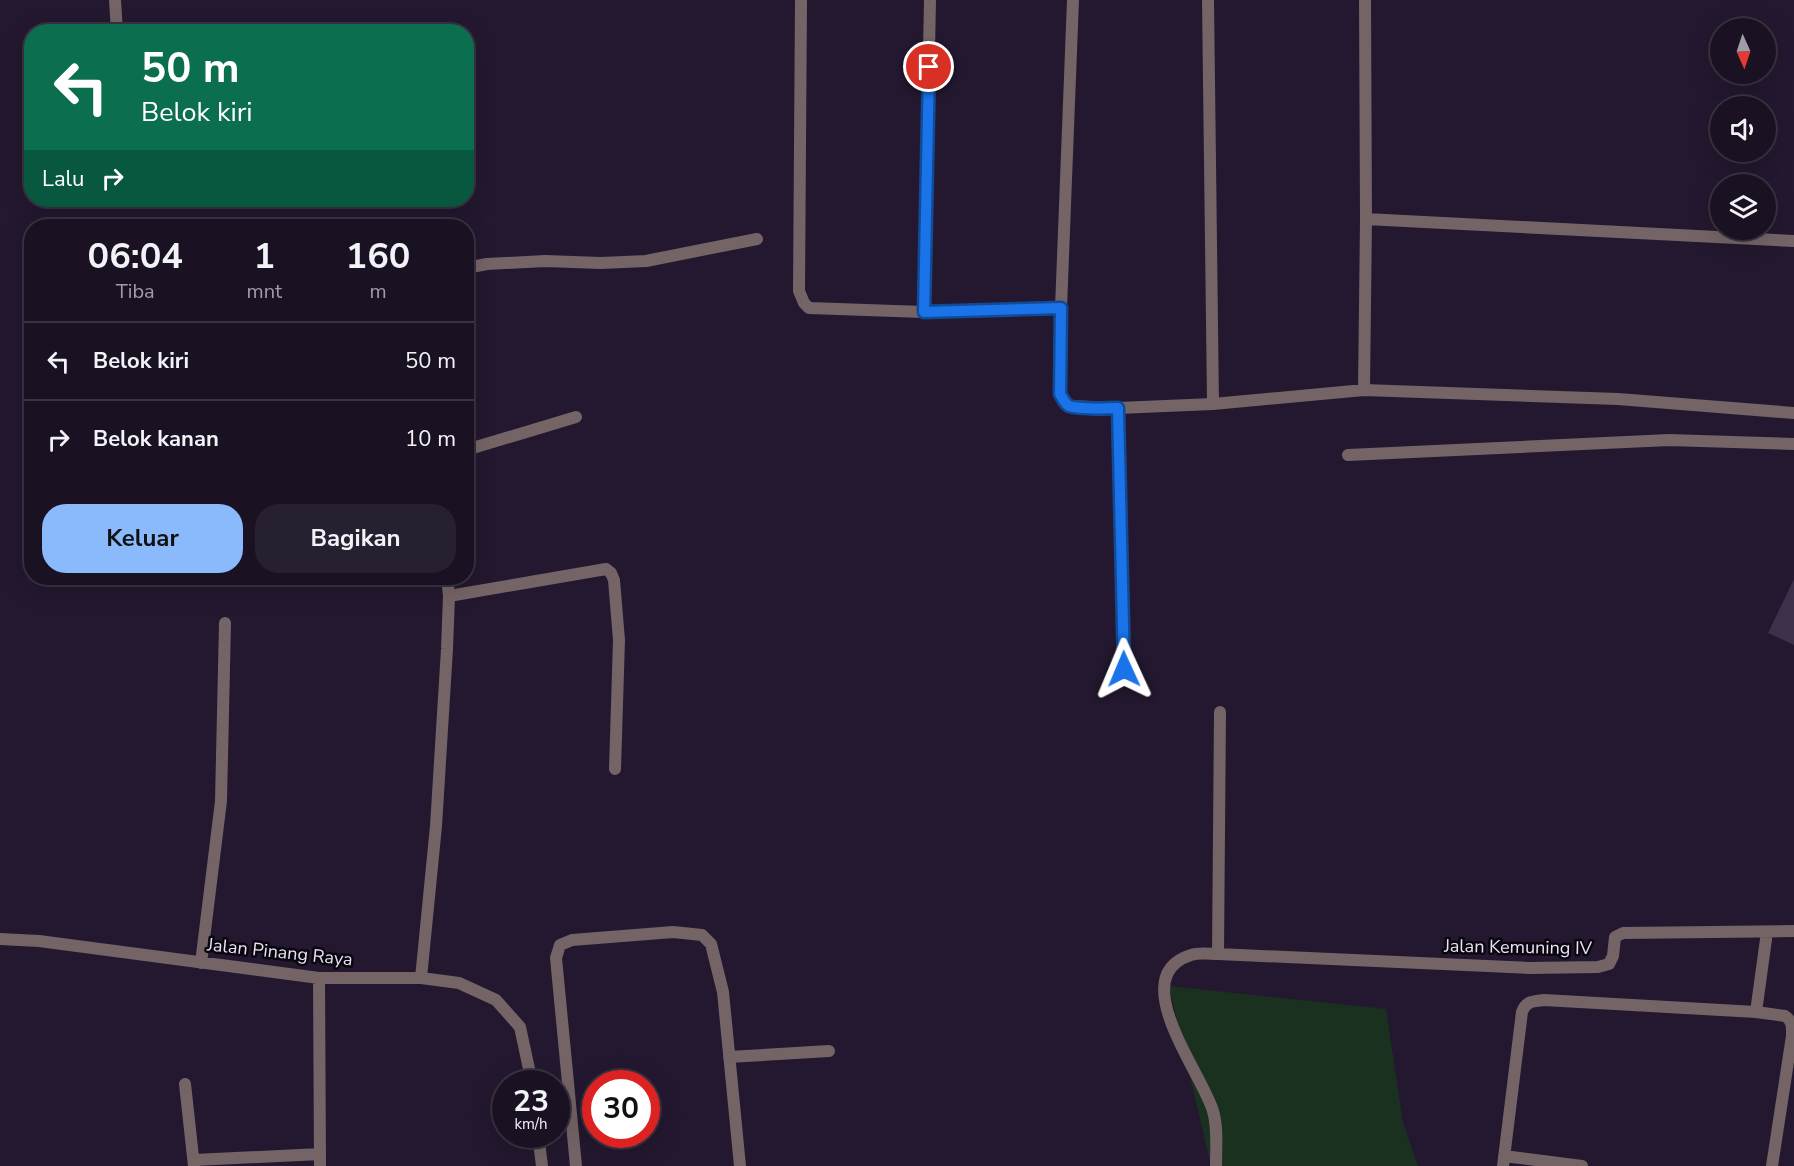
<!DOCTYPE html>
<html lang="id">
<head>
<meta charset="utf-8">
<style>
	:root { --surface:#1a1223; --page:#272030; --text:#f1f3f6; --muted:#9f9ea6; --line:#383241; --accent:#8abafc }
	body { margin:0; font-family:"Nunito Sans",sans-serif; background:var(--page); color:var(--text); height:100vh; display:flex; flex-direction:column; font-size:22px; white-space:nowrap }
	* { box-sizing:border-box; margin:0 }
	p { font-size:20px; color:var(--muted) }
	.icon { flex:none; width:33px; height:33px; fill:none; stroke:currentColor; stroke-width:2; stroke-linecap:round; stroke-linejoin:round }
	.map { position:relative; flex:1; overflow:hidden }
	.drawer { position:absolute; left:24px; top:219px; width:450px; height:366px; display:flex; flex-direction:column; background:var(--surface); border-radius:24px; box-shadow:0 6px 24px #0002,0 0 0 2px var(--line) }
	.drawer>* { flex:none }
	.hud { position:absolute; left:24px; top:24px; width:450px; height:183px; border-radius:24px; box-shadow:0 6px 24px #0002,0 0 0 2px var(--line); background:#0b6e4f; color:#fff; overflow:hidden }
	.needle { width:39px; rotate:177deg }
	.fabs { position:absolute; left:1710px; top:18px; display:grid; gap:12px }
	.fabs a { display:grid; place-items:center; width:66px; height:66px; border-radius:50%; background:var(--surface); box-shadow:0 6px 24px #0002,0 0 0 2px var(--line); font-size:30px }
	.speed { position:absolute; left:492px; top:1070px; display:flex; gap:12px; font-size:30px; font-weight:700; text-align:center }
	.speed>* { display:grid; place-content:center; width:78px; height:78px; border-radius:50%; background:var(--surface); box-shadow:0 6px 24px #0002,0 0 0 2px var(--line); line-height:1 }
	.speed small { font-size:15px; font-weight:400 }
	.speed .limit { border:9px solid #d22; background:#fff; color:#111 }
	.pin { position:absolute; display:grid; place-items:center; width:51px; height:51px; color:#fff; margin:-26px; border:3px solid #fff; border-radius:50%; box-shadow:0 2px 6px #0007 }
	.me { position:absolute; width:66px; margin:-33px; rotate:359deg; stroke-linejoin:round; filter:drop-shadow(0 0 4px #0008) }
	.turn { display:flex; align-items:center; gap:21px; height:126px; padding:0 18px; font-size:27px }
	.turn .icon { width:78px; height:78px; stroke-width:2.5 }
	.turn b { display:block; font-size:42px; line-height:51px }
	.then { display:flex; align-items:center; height:57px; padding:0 18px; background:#0003; gap:12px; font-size:22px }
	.eta { display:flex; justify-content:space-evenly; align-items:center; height:102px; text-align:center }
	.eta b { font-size:36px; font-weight:700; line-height:42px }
	.button { display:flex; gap:12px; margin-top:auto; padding:12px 18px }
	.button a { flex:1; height:69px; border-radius:24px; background:var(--accent); color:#111; font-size:24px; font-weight:700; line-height:69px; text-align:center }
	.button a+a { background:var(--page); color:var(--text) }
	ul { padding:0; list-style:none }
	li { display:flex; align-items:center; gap:18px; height:78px; padding:0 18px; border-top:2px solid var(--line) }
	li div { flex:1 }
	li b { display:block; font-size:22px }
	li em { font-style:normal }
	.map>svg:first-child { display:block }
	.green { fill:#1b3120 }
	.building { fill:#3c304a }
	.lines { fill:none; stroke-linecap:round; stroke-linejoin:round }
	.minor { stroke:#746465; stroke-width:12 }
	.route-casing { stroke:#114b97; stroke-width:15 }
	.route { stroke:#1a73e8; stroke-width:10 }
	.labels { text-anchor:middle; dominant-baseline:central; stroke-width:5; stroke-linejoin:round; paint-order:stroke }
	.street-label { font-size:18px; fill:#e9e2f2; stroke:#0a060f }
</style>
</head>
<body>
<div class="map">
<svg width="1794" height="1166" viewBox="0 0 1794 1166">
	<rect width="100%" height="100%" fill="#23182f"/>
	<!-- green -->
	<path class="green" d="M1169,986l217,23 17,114 15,43h-207z"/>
	<!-- building -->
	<path class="building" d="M1794,579v66l-26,-12z"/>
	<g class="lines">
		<!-- minor -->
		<path class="minor" d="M115,0l2,32
			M801,0l-2,291 5,12 5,5 115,4 137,-4
			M1073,0l-12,308 -1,87 9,11 49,2 95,-4 151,-14 254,9 176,14
			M1208,0l5,404
			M1366,219l428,22
			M466,268l21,-4 58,-3 56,2 45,-2 111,-22
			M924,312l6,-312
			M1364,390l2,-171 -1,-219
			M1118,408l6,261
			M466,450l110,-33
			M1348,455l321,-15 125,4
			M449,596l157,-27 5,4 3,7 5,60 -4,129
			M0,939l39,2 280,37h102l38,5 37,17 24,27 12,56
			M1218,954l311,14 69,-1 11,-3 4,-8 2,-19 8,-4 171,-2
			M201,963l20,-162 4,-178
			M319,978l1,188
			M421,978l15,-152 11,-177 2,-53 -2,-18
			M1756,1012l11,-80
			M729,1057l100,-6
			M185,1084l9,82
			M538,1134l4,32
			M1504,1156l78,10
			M194,1160l126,-6
			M576,1166l-20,-208 4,-13 12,-5 101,-8 29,3 9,9 12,48 17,174
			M1216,1166c0,-18 2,-38 -3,-55 -11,-38 -89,-135 -22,-156 8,-3 19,-1 27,-1l2,-242
			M1503,1166l19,-154c4,-11 11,-11 22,-12l212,12 29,4c8,5 7,12 7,20l-20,130"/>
	</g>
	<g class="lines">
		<!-- route casing -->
		<g class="route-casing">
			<path id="route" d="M929,67l-5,245 137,-4 -1,86c3,5 5,10 9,12 12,4 37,2 49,2l6,261"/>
		</g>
		<!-- route -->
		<use href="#route" class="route"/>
	</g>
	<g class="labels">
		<!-- street labels -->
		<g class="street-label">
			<text transform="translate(1518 947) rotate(1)">Jalan Kemuning IV</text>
			<text transform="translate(280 952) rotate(6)">Jalan Pinang Raya</text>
		</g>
	</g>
</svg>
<div class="fabs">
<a><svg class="needle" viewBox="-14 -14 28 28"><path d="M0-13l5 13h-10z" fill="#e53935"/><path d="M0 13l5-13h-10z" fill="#9f9ea6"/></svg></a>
<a><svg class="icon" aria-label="sound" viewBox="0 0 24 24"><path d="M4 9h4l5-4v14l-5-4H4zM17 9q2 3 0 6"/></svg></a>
<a><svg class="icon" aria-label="layers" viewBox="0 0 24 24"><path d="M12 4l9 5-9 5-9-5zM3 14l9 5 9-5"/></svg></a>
</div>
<div class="speed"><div>23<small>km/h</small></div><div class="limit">30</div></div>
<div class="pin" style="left:929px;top:67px;background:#d93025"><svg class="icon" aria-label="arrive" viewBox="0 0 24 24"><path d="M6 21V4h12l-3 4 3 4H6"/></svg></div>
<svg class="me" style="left:1124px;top:669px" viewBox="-20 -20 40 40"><path d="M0-17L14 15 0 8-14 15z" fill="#1a73e8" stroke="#fff" stroke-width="4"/></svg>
<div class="hud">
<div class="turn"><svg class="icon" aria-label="left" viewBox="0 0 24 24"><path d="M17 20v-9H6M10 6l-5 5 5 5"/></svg><div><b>50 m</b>Belok kiri</div></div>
<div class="then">Lalu<svg class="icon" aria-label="right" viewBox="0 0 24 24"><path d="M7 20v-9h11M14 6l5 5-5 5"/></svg></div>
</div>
<section class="drawer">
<div class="eta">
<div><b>06:04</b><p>Tiba</p></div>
<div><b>1</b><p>mnt</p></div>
<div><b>160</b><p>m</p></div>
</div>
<ul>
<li><svg class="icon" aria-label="left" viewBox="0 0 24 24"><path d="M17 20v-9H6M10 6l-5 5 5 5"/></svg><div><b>Belok kiri</b></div><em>50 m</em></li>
<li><svg class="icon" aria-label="right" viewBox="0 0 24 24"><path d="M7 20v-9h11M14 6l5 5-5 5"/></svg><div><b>Belok kanan</b></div><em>10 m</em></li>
</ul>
<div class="button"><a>Keluar</a><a>Bagikan</a></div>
</section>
</div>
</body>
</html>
